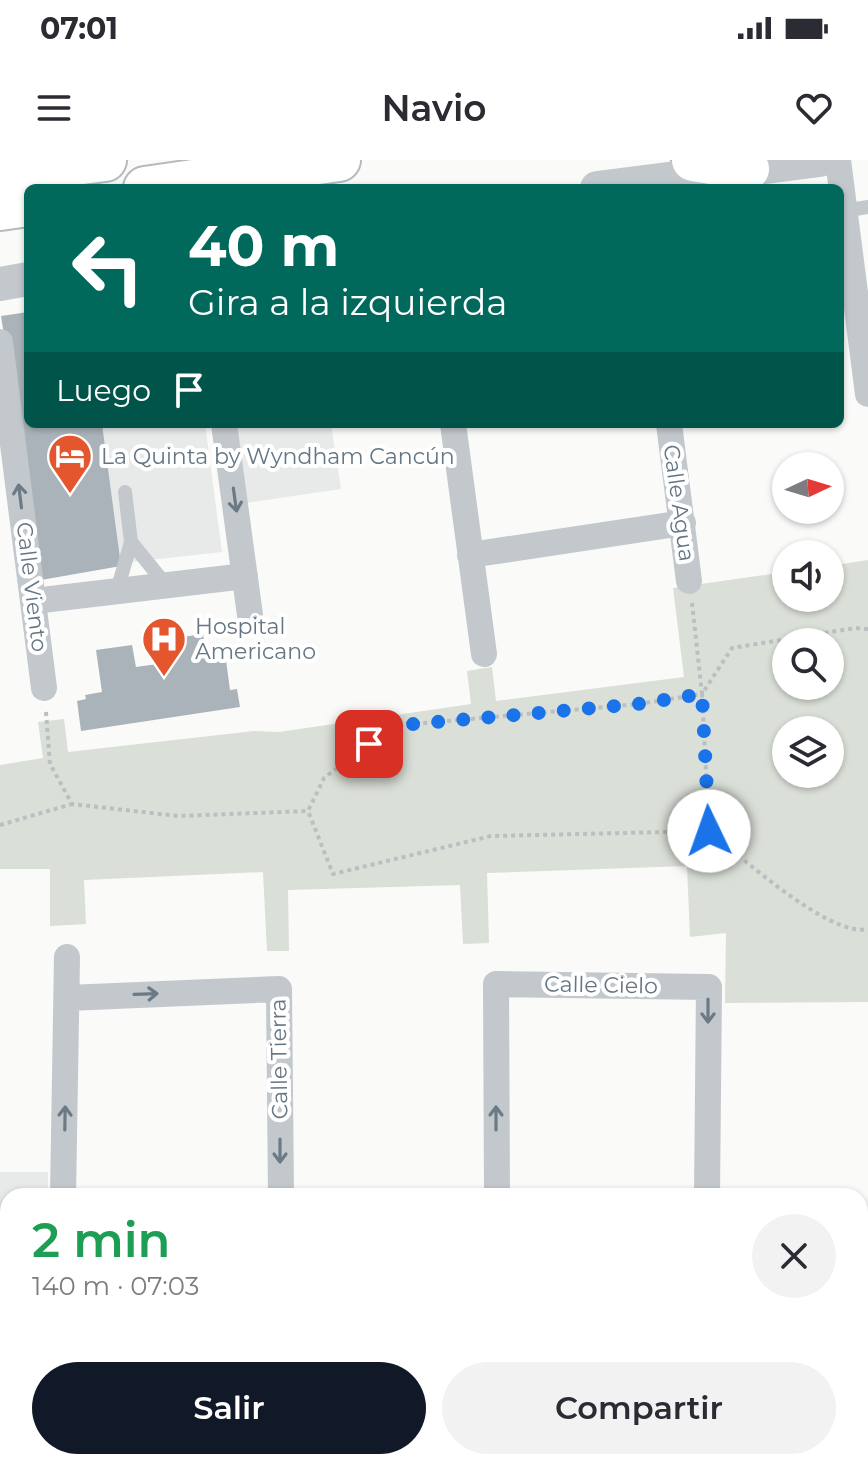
<!DOCTYPE html>
<html lang="es">
<head>
<meta charset="utf-8">
<style>
	:root { --surface:#fff; --page:#f2f2f3; --text:#2b2b33; --muted:#7c7c81; --accent:#111827 }
	body { margin:0; font-family:Montserrat,sans-serif; background:var(--page); color:var(--text); height:100vh; display:flex; flex-direction:column; font-size:30px; white-space:nowrap }
	* { box-sizing:border-box; margin:0 }
	p { font-size:26px; color:var(--muted) }
	.icon { flex:none; width:44px; height:44px; fill:none; stroke:currentColor; stroke-width:2; stroke-linecap:round; stroke-linejoin:round }
	.map { position:relative; flex:1; overflow:hidden }
	.drawer { position:absolute; left:0px; top:1028px; width:868px; height:282px; display:flex; flex-direction:column; background:var(--surface); border-radius:24px 24px 0 0; box-shadow:0 2px 6px #0004 }
	.drawer>* { flex:none }
	.banner { position:absolute; left:24px; top:24px; width:820px; height:244px; border-radius:12px; box-shadow:0 2px 6px #0004; background:#00695c; color:#fff; overflow:hidden }
	.needle { width:52px; rotate:86deg }
	.buttons { position:absolute; left:772px; top:292px; display:grid; gap:16px }
	.buttons a { display:grid; place-items:center; width:72px; height:72px; border-radius:50%; background:var(--surface); box-shadow:0 2px 6px #0004; font-size:40px }
	.pin { position:absolute; display:grid; place-items:center; width:68px; height:68px; color:#fff; margin:-34px; border-radius:16px; box-shadow:0 4px 12px #0006 }
	.me { position:absolute; width:88px; margin:-44px; rotate:357deg; stroke-linejoin:round; filter:drop-shadow(0 0 6px #0008) }
	.turn { display:flex; align-items:center; gap:28px; height:168px; padding:0 32px; font-size:36px }
	.turn .icon { width:104px; height:104px; stroke-width:2.5 }
	.turn b { display:block; font-size:56px; line-height:68px }
	.then { display:flex; align-items:center; height:76px; padding:0 32px; background:#0003; gap:16px; font-size:30px }
	.round { display:grid; place-items:center; flex:none; width:84px; height:84px; border-radius:42px; background:var(--page) }
	.summary { display:flex; align-items:center; justify-content:space-between; height:136px; padding:0 32px }
	h1 { font-size:48px; font-weight:600; line-height:60px; color:#1e9e55 }
	.button { display:flex; gap:16px; margin-top:auto; padding:16px 32px }
	.button a { flex:1; height:92px; border-radius:48px; background:var(--accent); color:#fff; font-size:32px; font-weight:600; line-height:92px; text-align:center }
	.button a+a { background:var(--page); color:var(--text) }
	.status { display:flex; justify-content:space-between; align-items:center; height:56px; padding:0 40px; background:var(--surface); direction:ltr }
	.status svg { height:22px; fill:currentColor }
	header { display:flex; justify-content:space-between; align-items:center; height:104px; padding:0 32px; background:var(--surface); font-size:36px; font-weight:600 }
	.map>svg:first-child { display:block }
	.built { fill:#e8e9e9 }
	.green { fill:#dadfd7; fill-rule:evenodd }
	.building { fill:#aab3b9 }
	.lines { fill:none; stroke-linecap:round; stroke-linejoin:round }
	.primary-casing { stroke:#b5babe; stroke-width:46 }
	.path { stroke:#bbbfc2; stroke-width:4; stroke-dasharray:4 4; stroke-linecap:butt }
	.service { stroke:#c3c8cc; stroke-width:14 }
	.minor { stroke:#c3c8cc; stroke-width:26 }
	.tertiary { stroke:#c3c8cc; stroke-width:34 }
	.primary { stroke:#fff; stroke-width:42 }
	.oneway { stroke:#6a7a87 }
	.route { stroke:#1a73e8; stroke-width:14; stroke-dasharray:0 25.2 }
	.labels { text-anchor:middle; dominant-baseline:central; stroke-width:8; stroke-linejoin:round; paint-order:stroke }
	.poi-label { font-size:22px; fill:#657683; stroke:#fff; text-anchor:start }
	.street-label { font-size:22px; fill:#657683; stroke:#fff }
</style>
</head>
<body>
<div class="status"><b>07:01</b><svg viewBox="0 0 49 12"><path d="M0 12V9h3v3zM5 12V6h3v6zM10 12V3h3v9zM15 12V0h3v12zM26 1h20v11H26zM47 4h2v5h-2z"/></svg></div>
<header><svg class="icon" aria-label="menu" viewBox="0 0 24 24"><path d="M4 6h16M4 12h16M4 18h16"/></svg>Navio<svg class="icon" aria-label="heart" viewBox="0 0 24 24"><path d="M12 20l-8-8c-3-5 5-10 8-4 3-6 11-1 8 4z"/></svg></header>
<div class="map">
<svg width="868" height="1309" viewBox="0 0 868 1309">
	<rect width="100%" height="100%" fill="#fafaf8"/>
	<!-- built -->
	<path class="built" d="M29,264h176l17,128 -172,19z
		M235,264h96l10,65 -95,14z
		M0,1012h48v24h-40v159h-8z
		M860,1097h8v111h-8z"/>
	<!-- green -->
	<path class="green" d="M868,400v442l-143,1 1,-70 -36,4 -3,-71 -200,7 2,70 -26,1 -3,-59 -172,5 1,61h-22l-4,-79 -179,8 2,44 -36,2v-57h-50v-104l43,-7 -5,-36 26,-3 4,33 186,-21 25,1 192,-28 -4,-33 25,-4 4,34 188,-24 -11,-89 113,-16v26h44v-32zM786,482h44v44h-44zM786,570h44v44h-44z"/>
	<!-- building -->
	<path class="building" d="M28,152v112h74l19,142 -80,14 -40,-264z
		M203,474l3,22 19,-3 5,37 7,-1 3,18 -159,24 -4,-30 9,-2 -1,-4 17,-3 -6,-42 36,-5 4,22 29,-4 -3,-23z"/>
	<g class="lines">
		<!-- primary casing -->
		<g class="primary-casing">
			<path id="primary" d="M693,0l55,9
				M0,14l105,-14
				M145,28l194,-28
				M0,49l28,-4
				M0,1244h8
				M860,1250h8
				M695,1309l173,-3"/>
		</g>
		<!-- path -->
		<path class="path" d="M692,443l10,91 -64,10 -246,22 -68,52 -16,33 25,63 158,-38 218,-5
			M868,469l-13,-1 -123,20 -30,46 7,137c31,25 121,107 159,98
			M46,552l4,52 22,40 106,12 130,-5
			M0,665l72,-21"/>
		<!-- service -->
		<path class="service" d="M844,51l24,-4
			M131,382l35,43
			M117,431l14,-49 -6,-50"/>
		<!-- minor -->
		<path class="minor" d="M838,0l30,234
			M0,182l44,346
			M224,264l26,191
			M453,264l31,230
			M669,264l20,157
			M470,395l213,-32
			M34,441l211,-25
			M68,838l211,-9 2,207
			M63,1036l4,-239
			M497,1036l-1,-212 213,3 -2,209"/>
		<!-- tertiary -->
		<path class="tertiary" d="M597,28l223,-28
			M0,124l28,-5"/>
		<!-- primary -->
		<use href="#primary" class="primary"/>
	</g>
	<!-- one-way arrows -->
	<defs><path id="oneway-shaft" d="M-6 0H5M1.5-3L5.5 0L1.5 3" fill="none" stroke-width="1.6" stroke-linecap="round" stroke-linejoin="round" transform="scale(2)"/></defs>
	<g class="oneway">
		<use href="#oneway-shaft" transform="translate(20 336) rotate(-97)"/>
		<use href="#oneway-shaft" transform="translate(235 340) rotate(82)"/>
		<use href="#oneway-shaft" transform="translate(146 834) rotate(-2)"/>
		<use href="#oneway-shaft" transform="translate(708 851) rotate(90)"/>
		<use href="#oneway-shaft" transform="translate(65 958) rotate(-89)"/>
		<use href="#oneway-shaft" transform="translate(496 958) rotate(-90)"/>
		<use href="#oneway-shaft" transform="translate(280 991) rotate(90)"/>
	</g>
	<g class="lines">
		<!-- route -->
		<path class="route" d="M369,584l23,-18 246,-22 64,-10 7,137"/>
	</g>
	<!-- icons -->
	<defs>
		<g id="hotel-pin" transform="scale(2.3)"><path d="M0 17L-7.5 6A9.5 9.5 0 1 1 7.5 6Z" fill="#e4572e" stroke="#fff"/><path d="M-6-4.5h1.5V1H6V5H4.5V3h-9V5H-6ZM-4 0a1.8 1.8 0 1 1 3.6 0ZM.5 0V-2.5h3Q6-2.5 6 0Z" fill="#fff"/></g>
		<g id="hospital-pin" transform="scale(2.3)"><path d="M0 17L-7.5 6A9.5 9.5 0 1 1 7.5 6Z" fill="#e4572e" stroke="#fff"/><path d="M-5-5h3v3.5h4V-5h3V5h-3V1.5h-4V5h-3Z" fill="#fff"/></g>
	</defs>
	<g fill-rule="evenodd">
		<use href="#hotel-pin" x="70" y="296"/>
		<use href="#hospital-pin" x="164" y="479"/>
	</g>
	<g class="labels">
		<!-- poi labels -->
		<g class="poi-label">
			<text x="101" y="296">La Quinta by Wyndham Cancún</text>
			<text x="195" y="466">Hospital<tspan x="195" dy="25">Americano</tspan></text>
		</g>
		<!-- street labels -->
		<g class="street-label">
			<text transform="translate(679 343) rotate(82)">Calle Agua</text>
			<text transform="translate(32 427) rotate(83)">Calle Viento</text>
			<text transform="translate(601 825) rotate(1)">Calle Cielo</text>
			<text transform="translate(279 899) rotate(-91)">Calle Tierra</text>
		</g>
	</g>
</svg>
<div class="buttons">
<a><svg class="needle" viewBox="-14 -14 28 28"><path d="M0-13l5 13h-10z" fill="#e53935"/><path d="M0 13l5-13h-10z" fill="#7c7c81"/></svg></a>
<a><svg class="icon" aria-label="sound" viewBox="0 0 24 24"><path d="M4 9h4l5-4v14l-5-4H4zM17 9q2 3 0 6"/></svg></a>
<a><svg class="icon" aria-label="search" viewBox="0 0 24 24"><circle cx="10" cy="10" r="6"/><path d="M15 15l6 6"/></svg></a>
<a><svg class="icon" aria-label="layers" viewBox="0 0 24 24"><path d="M12 4l9 5-9 5-9-5zM3 14l9 5 9-5"/></svg></a>
</div>
<div class="pin" style="left:369px;top:584px;background:#d93025"><svg class="icon" aria-label="arrive" viewBox="0 0 24 24"><path d="M6 21V4h12l-3 4 3 4H6"/></svg></div>
<svg class="me" style="left:709px;top:671px" viewBox="-20 -20 40 40"><circle r="19" fill="#fff"/><path d="M0-13L10 11 0 6-10 11z" fill="#1a73e8"/></svg>
<div class="banner">
<div class="turn"><svg class="icon" aria-label="left" viewBox="0 0 24 24"><path d="M17 20v-9H6M10 6l-5 5 5 5"/></svg><div><b>40 m</b>Gira a la izquierda</div></div>
<div class="then">Luego<svg class="icon" aria-label="arrive" viewBox="0 0 24 24"><path d="M6 21V4h12l-3 4 3 4H6"/></svg></div>
</div>
<section class="drawer">
<div class="summary"><div><h1>2 min</h1><p>140 m · 07:03</p></div><a class="round"><svg class="icon" aria-label="close" viewBox="0 0 24 24"><path d="M6 6l12 12M18 6L6 18"/></svg></a></div>
<div class="button"><a>Salir</a><a>Compartir</a></div>
</section>
</div>
</body>
</html>
